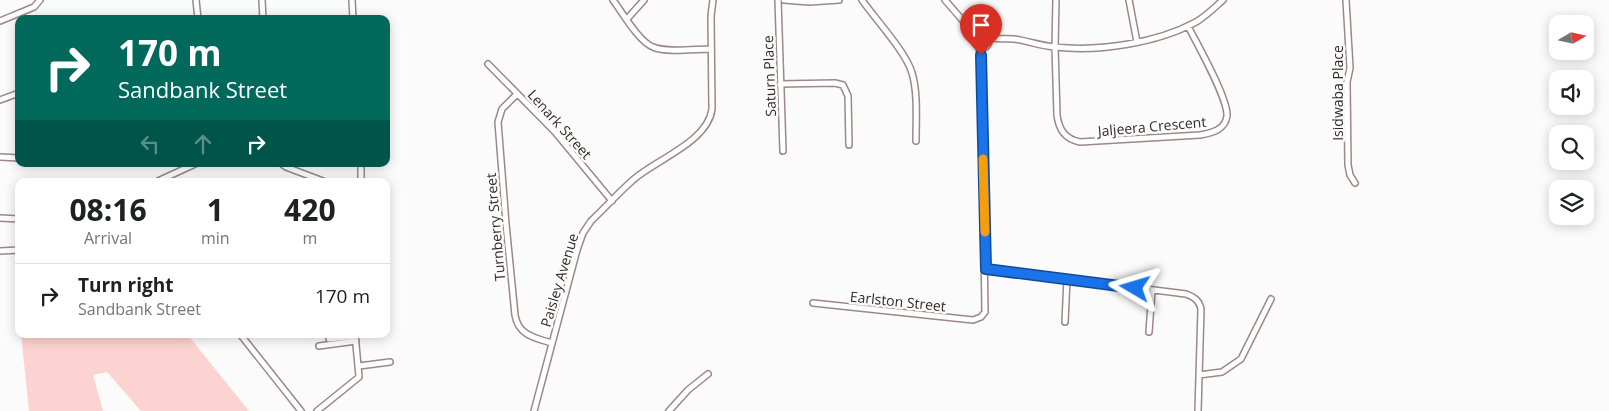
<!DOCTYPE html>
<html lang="en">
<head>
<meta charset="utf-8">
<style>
	:root { --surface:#fff; --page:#f6f6f6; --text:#202124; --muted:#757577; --line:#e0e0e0 }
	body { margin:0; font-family:"Open Sans",sans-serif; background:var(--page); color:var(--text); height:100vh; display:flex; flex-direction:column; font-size:19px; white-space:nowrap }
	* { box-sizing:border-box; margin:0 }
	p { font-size:16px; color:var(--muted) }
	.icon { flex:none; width:28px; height:28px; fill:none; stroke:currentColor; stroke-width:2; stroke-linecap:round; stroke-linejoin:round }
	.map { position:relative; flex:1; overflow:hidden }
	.panel { position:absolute; left:15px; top:178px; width:375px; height:160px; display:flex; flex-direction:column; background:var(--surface); border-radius:10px; box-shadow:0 2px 12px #0003 }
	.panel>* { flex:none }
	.guide { position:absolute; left:15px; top:15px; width:375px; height:152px; border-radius:10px; box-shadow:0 2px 12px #0003; background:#00695c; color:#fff; overflow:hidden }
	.needle { width:32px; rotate:81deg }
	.tools { position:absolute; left:1549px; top:15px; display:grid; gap:10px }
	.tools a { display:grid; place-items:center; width:45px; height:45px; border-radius:10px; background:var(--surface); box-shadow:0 2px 12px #0003; font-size:25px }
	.pin { position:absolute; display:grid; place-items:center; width:42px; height:42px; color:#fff; margin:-51px -21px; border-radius:50% 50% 50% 0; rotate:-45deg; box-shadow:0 0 5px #0007 }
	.pin .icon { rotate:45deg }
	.me { position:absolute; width:55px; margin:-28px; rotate:277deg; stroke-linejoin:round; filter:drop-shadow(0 0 4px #0008) }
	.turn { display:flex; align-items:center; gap:18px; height:105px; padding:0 20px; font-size:22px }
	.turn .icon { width:65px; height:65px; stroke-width:2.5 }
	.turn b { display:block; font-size:35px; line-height:42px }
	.lanes { display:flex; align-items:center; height:48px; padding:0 20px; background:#0003; justify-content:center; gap:25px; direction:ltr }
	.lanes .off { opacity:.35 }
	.eta { display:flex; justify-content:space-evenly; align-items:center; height:85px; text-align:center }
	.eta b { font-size:30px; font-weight:700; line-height:35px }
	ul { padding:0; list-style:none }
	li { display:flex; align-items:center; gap:15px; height:65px; padding:0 20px; border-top:1px solid var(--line) }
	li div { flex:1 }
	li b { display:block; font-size:19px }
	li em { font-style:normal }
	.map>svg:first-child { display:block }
	.green { fill:#fcd3d0 }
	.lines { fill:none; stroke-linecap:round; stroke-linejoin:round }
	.street-casing { stroke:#9d8886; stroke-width:8 }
	.street { stroke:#fff; stroke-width:5 }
	.route-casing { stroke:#114b97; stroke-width:12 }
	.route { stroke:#1a73e8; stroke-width:9 }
	.slow { stroke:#f59e0b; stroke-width:9 }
	.labels { text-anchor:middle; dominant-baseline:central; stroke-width:5; stroke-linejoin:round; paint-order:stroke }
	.street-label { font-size:14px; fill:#332a29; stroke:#fbfbfb }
</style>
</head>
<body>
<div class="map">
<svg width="1609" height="411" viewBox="0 0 1609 411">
	<rect width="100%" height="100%" fill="#fbfbfb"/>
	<!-- green -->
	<path class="green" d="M21,334h166l62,77h-108l-34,-39 -14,3 10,36h-74z"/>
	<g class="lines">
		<!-- street casing -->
		<g class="street-casing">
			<path id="street" d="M196,0l2,19
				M262,0l1,19
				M352,0l1,19
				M613,0c9,12 26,42 40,47 14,6 42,2 58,2
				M778,0l5,151
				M784,0l25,2 30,-2
				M862,0c14,20 44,52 50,73 6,19 4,48 4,68
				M945,0l26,30 4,10
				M1056,0l-1,47 2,68c2,15 8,24 23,27l120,-7c12,-2 25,-5 27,-19 1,-18 -30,-72 -39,-90
				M1129,0l8,42
				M1346,0l4,68 -3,14 1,83 2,10 5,8
				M627,19l17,-19
				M0,21l34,-14 6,-7
				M975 41a7 7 0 1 1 14 0a7 7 0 1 1-14 0Z
				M988,37c8,3 17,1 26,2 14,2 27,7 41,8 44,5 102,-4 141,-25 10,-6 18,-14 27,-22
				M488,64l67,68 57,69
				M780,84l55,-1 8,2 5,11 1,49
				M517,94l-15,15 -4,13 8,102 9,91c3,20 20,23 37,28
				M0,100l19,-7
				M0,157l19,1
				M282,164l4,3 37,14
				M361,164v17
				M158,181l37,-17
				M0,218l19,1
				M0,251l19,-1
				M986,269l200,25c8,3 13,6 15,15l-3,102
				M813,303l160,17 8,-3 4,-5 -4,-257 -3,-9
				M1065,322l2,-43
				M1149,332l3,-42
				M240,334l61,77
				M329,339l27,-3
				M319,346l37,-5
				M359,366l31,-4
				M1199,375l23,-3 19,-13 30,-60
				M317,411l42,-34 -4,-43
				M534,411l43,-161 6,-17 8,-12c14,-13 27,-28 42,-41 22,-20 75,-38 79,-71l-1,-93 2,-16
				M669,411l19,-21 20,-16"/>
		</g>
		<!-- street -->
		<use href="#street" class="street"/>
	</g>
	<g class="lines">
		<!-- route casing -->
		<g class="route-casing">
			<path id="route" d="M981,55l5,214 149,19"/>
		</g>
		<!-- route -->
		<use href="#route" class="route"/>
		<!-- slow -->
		<path class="slow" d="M983,159l2,73"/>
	</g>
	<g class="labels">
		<!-- street labels -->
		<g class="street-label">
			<text transform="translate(769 76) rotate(-92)">Saturn Place</text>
			<text transform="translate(1337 93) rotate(-90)">Isidwaba Place</text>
			<text transform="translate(560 124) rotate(48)">Lenark Street</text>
			<text transform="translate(1152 126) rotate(-5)">Jaljeera Crescent</text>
			<text transform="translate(495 227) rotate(-95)">Turnberry Street</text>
			<text transform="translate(559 280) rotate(-73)">Paisley Avenue</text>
			<text transform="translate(898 301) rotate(6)">Earlston Street</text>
		</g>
	</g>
</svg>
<div class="tools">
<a><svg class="needle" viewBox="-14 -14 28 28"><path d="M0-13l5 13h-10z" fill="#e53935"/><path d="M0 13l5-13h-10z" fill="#757577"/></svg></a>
<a><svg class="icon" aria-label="sound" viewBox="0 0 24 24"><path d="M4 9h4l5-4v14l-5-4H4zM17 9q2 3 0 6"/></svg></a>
<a><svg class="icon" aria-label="search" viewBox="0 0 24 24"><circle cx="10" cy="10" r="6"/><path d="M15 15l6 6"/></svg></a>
<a><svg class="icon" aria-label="layers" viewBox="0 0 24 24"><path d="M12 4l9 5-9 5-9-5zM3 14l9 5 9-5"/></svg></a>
</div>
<div class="pin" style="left:981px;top:55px;background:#d93025"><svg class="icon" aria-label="arrive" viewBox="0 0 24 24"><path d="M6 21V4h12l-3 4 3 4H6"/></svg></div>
<svg class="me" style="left:1135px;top:288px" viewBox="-20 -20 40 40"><path d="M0-17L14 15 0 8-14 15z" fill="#1a73e8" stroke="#fff" stroke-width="4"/></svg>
<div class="guide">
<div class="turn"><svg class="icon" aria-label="right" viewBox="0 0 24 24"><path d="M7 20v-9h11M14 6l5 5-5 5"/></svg><div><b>170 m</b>Sandbank Street</div></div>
<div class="lanes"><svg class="icon off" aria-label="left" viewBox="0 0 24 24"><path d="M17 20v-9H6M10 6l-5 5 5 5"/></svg><svg class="icon off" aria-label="ahead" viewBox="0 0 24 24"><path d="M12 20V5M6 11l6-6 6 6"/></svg><svg class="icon" aria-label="right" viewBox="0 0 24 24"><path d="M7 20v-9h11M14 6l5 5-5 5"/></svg></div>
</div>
<section class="panel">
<div class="eta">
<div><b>08:16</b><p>Arrival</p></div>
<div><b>1</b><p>min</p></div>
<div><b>420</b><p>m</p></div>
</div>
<ul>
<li><svg class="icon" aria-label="right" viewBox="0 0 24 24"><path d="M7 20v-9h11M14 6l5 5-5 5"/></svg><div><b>Turn right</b><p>Sandbank Street</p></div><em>170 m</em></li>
</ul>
</section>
</div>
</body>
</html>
